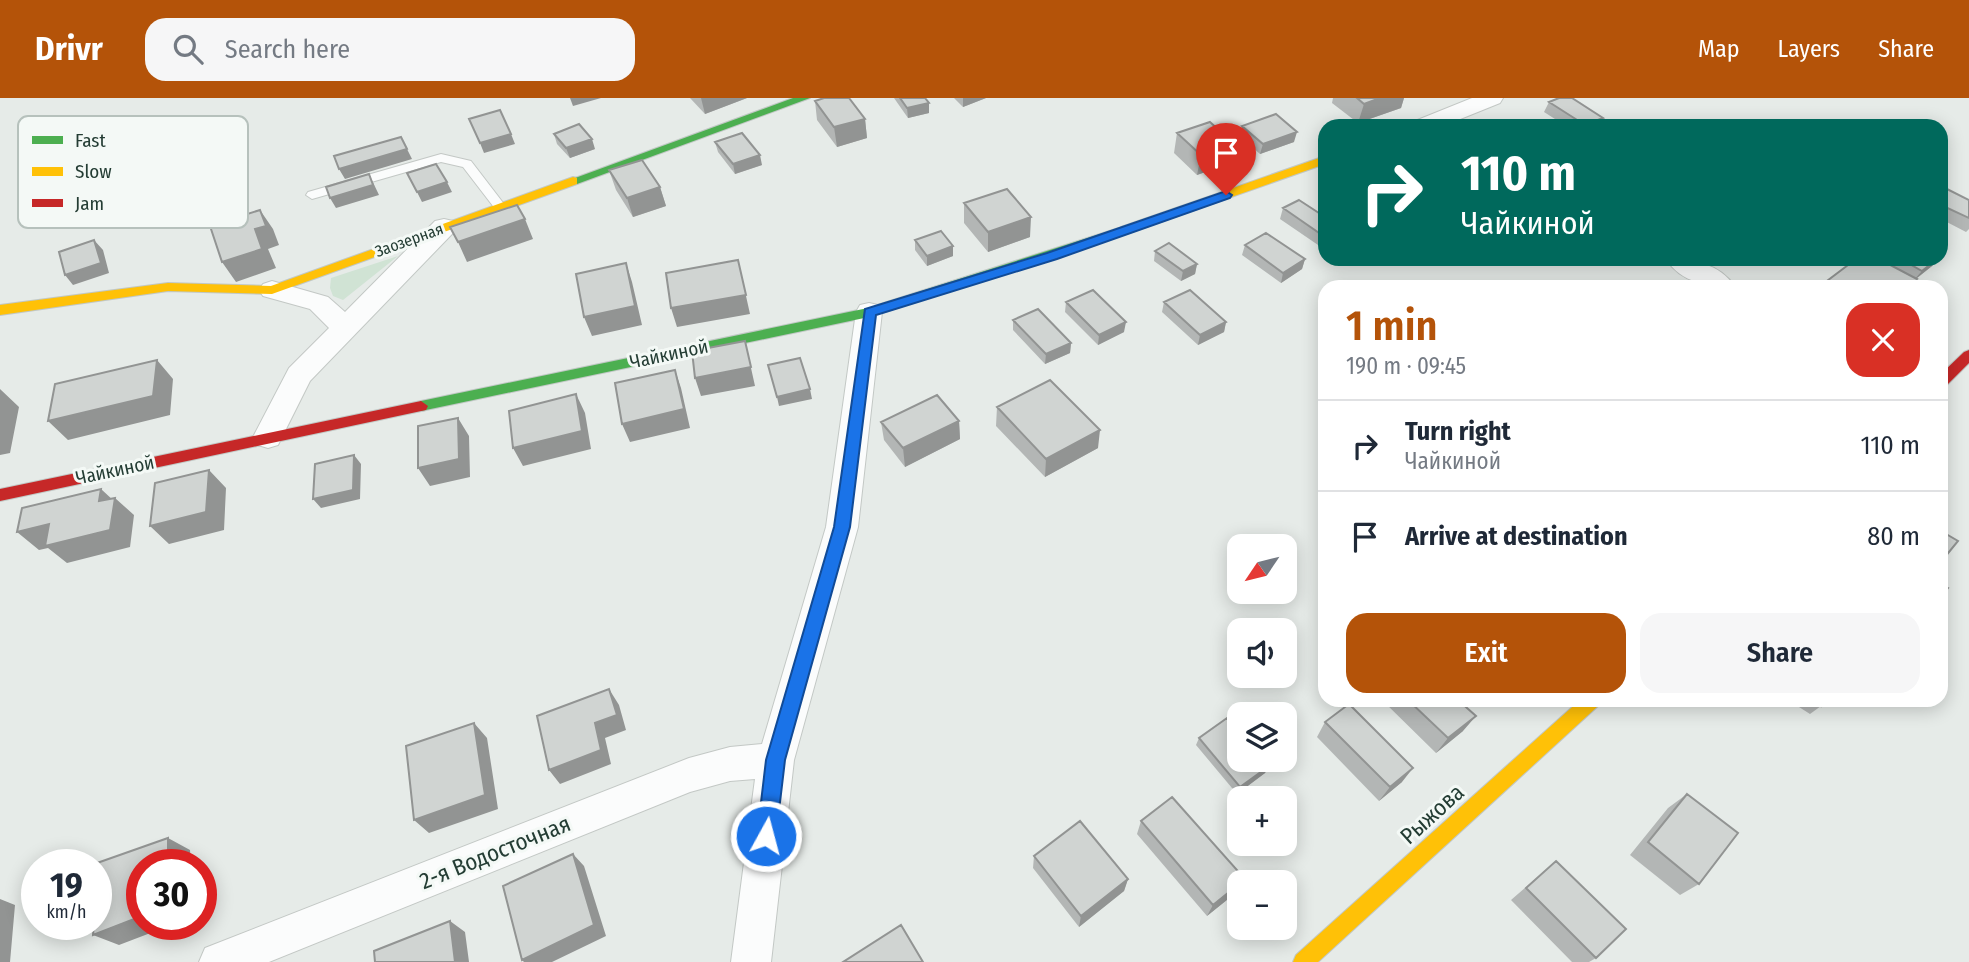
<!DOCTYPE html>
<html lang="en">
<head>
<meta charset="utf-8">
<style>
	:root { --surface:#fff; --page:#f6f6f7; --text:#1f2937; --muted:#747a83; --line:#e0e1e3; --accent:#b45309 }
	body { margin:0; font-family:"Fira Sans Condensed",sans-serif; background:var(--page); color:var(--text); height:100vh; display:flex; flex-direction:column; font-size:26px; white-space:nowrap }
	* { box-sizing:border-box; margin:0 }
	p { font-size:23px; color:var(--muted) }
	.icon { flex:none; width:38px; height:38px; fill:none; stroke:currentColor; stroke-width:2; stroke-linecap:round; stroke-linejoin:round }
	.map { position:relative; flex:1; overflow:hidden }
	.sheet { position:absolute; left:1318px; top:182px; width:630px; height:427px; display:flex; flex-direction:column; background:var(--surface); border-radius:21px; box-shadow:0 4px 18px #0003 }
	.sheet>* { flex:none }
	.hud { position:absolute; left:1318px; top:21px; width:630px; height:147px; border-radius:21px; box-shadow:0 4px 18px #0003; background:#00695c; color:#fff; overflow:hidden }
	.needle { width:46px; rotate:235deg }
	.fabs { position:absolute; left:1227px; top:436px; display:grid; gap:14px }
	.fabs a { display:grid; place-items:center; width:70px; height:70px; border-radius:14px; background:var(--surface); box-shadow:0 4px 18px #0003; font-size:35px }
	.speed { position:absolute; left:21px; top:751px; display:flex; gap:14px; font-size:35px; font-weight:700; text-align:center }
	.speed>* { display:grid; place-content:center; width:91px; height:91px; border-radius:50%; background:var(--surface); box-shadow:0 4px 18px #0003; line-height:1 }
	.speed small { font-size:18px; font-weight:400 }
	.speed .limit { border:10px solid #d22; background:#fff; color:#111 }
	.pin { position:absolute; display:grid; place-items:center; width:60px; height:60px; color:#fff; margin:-72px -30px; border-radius:50% 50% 50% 0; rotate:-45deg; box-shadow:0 0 7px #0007 }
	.pin .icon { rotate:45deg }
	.me { position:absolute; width:77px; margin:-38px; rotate:7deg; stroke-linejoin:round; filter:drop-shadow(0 0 5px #0008) }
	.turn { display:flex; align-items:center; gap:24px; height:147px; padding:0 28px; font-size:32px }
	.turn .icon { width:91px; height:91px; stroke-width:2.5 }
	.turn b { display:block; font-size:49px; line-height:60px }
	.round { display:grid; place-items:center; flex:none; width:74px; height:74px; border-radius:21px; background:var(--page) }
	.head { display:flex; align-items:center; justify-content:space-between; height:119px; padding:0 28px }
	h1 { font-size:42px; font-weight:600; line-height:52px; color:var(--accent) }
	.action { display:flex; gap:14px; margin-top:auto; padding:14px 28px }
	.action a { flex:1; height:80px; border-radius:21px; background:var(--accent); color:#fff; font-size:28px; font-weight:600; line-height:80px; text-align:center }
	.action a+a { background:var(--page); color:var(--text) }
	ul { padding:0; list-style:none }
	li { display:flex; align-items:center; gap:21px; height:91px; padding:0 28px; border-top:2px solid var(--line) }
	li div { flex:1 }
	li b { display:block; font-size:26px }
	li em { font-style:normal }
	header { display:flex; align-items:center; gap:42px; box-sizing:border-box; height:98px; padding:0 35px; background:var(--accent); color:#fff }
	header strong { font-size:33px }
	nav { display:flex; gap:38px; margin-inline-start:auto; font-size:24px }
	.search { width:490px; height:63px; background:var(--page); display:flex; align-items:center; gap:18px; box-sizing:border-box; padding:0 24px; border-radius:21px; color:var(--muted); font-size:26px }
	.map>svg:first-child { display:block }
	.green { fill:#d0e3d4 }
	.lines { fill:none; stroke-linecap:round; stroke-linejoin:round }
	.lane-casing { stroke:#c3c8c5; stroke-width:2 }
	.street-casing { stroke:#c3c8c5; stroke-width:2 }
	.fast-casing { stroke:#c1c8c5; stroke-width:2 }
	.slow-casing { stroke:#c1c8c5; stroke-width:2 }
	.jam-casing { stroke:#c1c8c5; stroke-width:2 }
	.lane { fill:#fbfcfc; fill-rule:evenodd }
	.street { fill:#fbfcfc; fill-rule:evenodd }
	.fast { fill:#4caf50; fill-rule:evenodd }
	.slow { fill:#ffc107; fill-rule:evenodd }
	.jam { fill:#c62828; fill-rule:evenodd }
	.wall { fill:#b3b6b5 }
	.shaded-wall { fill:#929493 }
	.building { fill:#d0d4d2; stroke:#929493; stroke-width:2 }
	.route { fill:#1a73e8; stroke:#114b97; stroke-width:2 }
	.labels { text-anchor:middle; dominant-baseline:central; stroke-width:6; stroke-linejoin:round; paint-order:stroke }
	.far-street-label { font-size:16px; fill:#243d34; stroke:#f4f9f6 }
	.street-label { font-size:19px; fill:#243d34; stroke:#f4f9f6 }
	.near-street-label { font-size:23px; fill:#243d34; stroke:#f4f9f6 }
	.key { fill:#f4f9f6; stroke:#b6c1bc; stroke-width:2 }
	.key-label { font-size:19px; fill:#243d34 }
</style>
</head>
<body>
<header>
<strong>Drivr</strong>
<div class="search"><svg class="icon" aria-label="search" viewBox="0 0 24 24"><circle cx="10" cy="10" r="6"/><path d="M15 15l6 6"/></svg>Search here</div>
<nav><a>Map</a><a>Layers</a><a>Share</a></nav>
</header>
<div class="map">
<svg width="1969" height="864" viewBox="0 0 1969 864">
	<rect width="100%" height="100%" fill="#e6ebe8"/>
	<!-- green -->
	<path class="green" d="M398,158l-55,44 -10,-4 -3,-8 1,-10z"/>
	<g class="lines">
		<!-- lane casing -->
		<g class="lane-casing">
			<path id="lane" d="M441,56l30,7 33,43v6h-8l-33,-43 -22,-5 -129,37 -6,-4 2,-3z"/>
		</g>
		<!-- street casing -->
		<g class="street-casing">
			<path id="street" d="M1472,0h31l-3,5 -57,23h-31l3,-5z
				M444,121l9,2 4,6 -4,6 -143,148 -32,64 -10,3 -10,-3 -5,-8 36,-69 40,-40 -19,-19 -47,-13 -4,-6 4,-6 9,-3 56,16 17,15 90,-91z
				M1666,161c25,0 54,4 69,28 -26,0 -54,-4 -69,-28z
				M869,205l9,2 4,7 -24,215 -64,233 -23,202h-40l24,-183 -25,2 -40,11 -421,170h-70l6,-14 484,-190 41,-11 32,-3 64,-217 30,-215 4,-7z"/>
		</g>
		<!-- fast casing -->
		<g class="fast-casing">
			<path id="fast" d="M793,0h17l-233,86h-8l-2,-3z
				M1125,128l6,4 -2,3 -260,84 -448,94 -7,-5 7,-5 447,-93z"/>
		</g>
		<!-- slow casing -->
		<g class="slow-casing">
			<path id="slow" d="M1325,58v8l-196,69 -4,1 -6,-4 2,-3z
				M573,79l4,1v6l-305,110 -104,-3 -168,24v-10l168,-22 103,3z
				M1580,602h21l-3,6 -280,256h-25l3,-7z"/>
		</g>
		<!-- jam casing -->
		<g class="jam-casing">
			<path id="jam" d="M1969,252v13l-23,23 -5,1v-13l23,-22z
				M421,303l7,5 -2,4 -426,91v-12z"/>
		</g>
		<!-- lane -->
		<use href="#lane" class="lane"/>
		<!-- street -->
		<use href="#street" class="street"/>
		<!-- fast -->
		<use href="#fast" class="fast"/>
		<!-- slow -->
		<use href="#slow" class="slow"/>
		<!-- jam -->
		<use href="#jam" class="jam"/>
	</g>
	<!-- wall -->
	<path class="wall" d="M690,0h57l-42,16z
		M894,0h31l4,15 -21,5z
		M954,0h32l-23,9z
		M1333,0h71l-3,10 -43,15 -26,-20z
		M815,3l50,18 2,19 -30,9 -20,-27z
		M1549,4l50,24h-33l-22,-14z
		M1242,28l52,16 -34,12 -20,-18z
		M1177,35l57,11 -4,19 -33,12 -23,-22z
		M554,36l41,15 -25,9 -13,-14z
		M715,44l47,23 -27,9 -17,-22z
		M609,72l51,17 6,19 -33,11 -17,-27z
		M1941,88l28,14v29l-3,3 -25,-13z
		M964,105l66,34 -42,15 -24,-29z
		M1283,110l42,9v28l-4,2 -41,-28z
		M915,142l38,16 -26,10 -12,-16z
		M1245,147l60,14 -3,10 -21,14 -39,-28z
		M1155,153l42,13 -2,10 -14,7 -27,-20z
		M1856,161h82l-6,7 -16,13h1l-7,8h-91z
		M1066,204l58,30 -26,13 -33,-33z
		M1164,204l62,20 -2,10 -26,13 -36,-33z
		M1013,222l58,23 -1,10 -25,11 -32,-34z
		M997,309l101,41 -53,29 -49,-51z
		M959,323l1,18 -55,28 -21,-27 -3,-18z
		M1382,602h76l5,31 -27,22z
		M1788,602h37l-4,6 -11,8z
		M1325,624l77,60 -23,19 -62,-64z
		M1199,640l70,28 -4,7 -28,21 -41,-49z
		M1687,696l12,90 -19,11 -50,-40 38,-47z
		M1141,723l98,61v7l-1,2 -31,25 -70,-82z
		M1034,758l94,23 -4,12 -45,36 -46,-59z
		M1556,763l40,97 -7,4h-17l-61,-62z"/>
	<!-- shaded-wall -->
	<path class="shaded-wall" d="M570,0h31l-28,8z
		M701,0h46l-42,16z
		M963,0h23l-23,9z
		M1380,0h24l-3,10 -43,15 6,-19z
		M929,5v10l-21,5 -1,-10z
		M1603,20l-4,8h-15l1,-1z
		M865,21l2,19 -30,9 -3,-20z
		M1297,34l-3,10 -34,12 3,-10z
		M511,36l4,10 -31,9 -4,-10z
		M401,39l11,22 -67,20 -6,-10z
		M592,41l3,10 -25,9 -4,-10z
		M1234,46l-4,19 -33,12 4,-20z
		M760,57l2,10 -27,9 -2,-10z
		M369,76l10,21 -43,13 -6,-10z
		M447,84l5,10 -30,10 -5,-10z
		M660,89l6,19 -33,11 -6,-19z
		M260,112l13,19 6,16 -11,4 8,19 -40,14 -14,-20 33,-33z
		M1031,119l-1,20 -42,15v-20z
		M525,121l8,20 -66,23 -9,-20z
		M94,142l9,10 6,23 -36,12 -8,-10z
		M953,148v10l-26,10v-10z
		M1305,161l-3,10 -21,14 2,-10z
		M1937,161h1l-6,7 -19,15 9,-10z
		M738,162l12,54 -73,13 -6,-19z
		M626,165l6,19 10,43 -50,11 -8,-19z
		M1197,166l-2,10 -14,7 2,-10z
		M1126,224l-2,10 -26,13 1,-10z
		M1226,224l-2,10 -26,13 2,-10z
		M745,243l10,45 -54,10 -6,-18z
		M1071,245l-1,10 -25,11 1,-10z
		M157,262l16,19 -3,36 -102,25 -20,-19z
		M675,272l6,18 9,40 -60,14 -8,-18z
		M0,291l19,18 -9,46 -10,2z
		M810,291l2,10 -33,7 -2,-9z
		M576,296l9,19 6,36 -68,17 -10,-18z
		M458,320l11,18 1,41 -40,9 -12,-18z
		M959,323l1,18 -55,28 -2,-19z
		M1100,332l-2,18 -53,29 1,-18z
		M354,357l7,9 -1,35 -39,9 -8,-9z
		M209,372l17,18 -2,42 -55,14 -19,-18z
		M101,391l13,12 1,-3 19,17 -4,32 -63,16 -19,-15 -9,2 -22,-18 32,-8 50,-23z
		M609,591l10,16 7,25 -21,8 6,26 -51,20 -11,-14 46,-47z
		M1476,618l-13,15 -27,22 12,-15z
		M474,625l13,15 11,71 -69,24 -15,-13z
		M1269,668l-4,7 -28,21 3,-7z
		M1413,670l-11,14 -23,19 11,-14z
		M168,740l22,12 1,14h-23z
		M573,756l11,12 22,70 -54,26h-28l-2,-2z
		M1128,781l-4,12 -45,36 2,-11z
		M1239,786v5l-1,2 -31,25 6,-11z
		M0,801l15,6 -5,57h-10z
		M142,818v8h32l-55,21 -26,-10z
		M450,823l15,11 4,30h-14z"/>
	<!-- building -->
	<path class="building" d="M824,0h25l16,21 -31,8 -19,-26z
		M900,0h25l4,5 -22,5z
		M1357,0h23l-16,6z
		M1559,0h13l31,20 -18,7 -36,-23z
		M500,12l11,24 -31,9 -11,-24z
		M1276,16l21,18 -34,12 -21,-18z
		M1210,24l24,22 -33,11 -24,-22z
		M579,26l13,15 -26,9 -12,-14z
		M742,35l18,22 -27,9 -18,-22z
		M401,39l6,12 -68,20 -5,-13z
		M642,62l18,27 -33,11 -18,-28z
		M436,66l11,18 -30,10 -10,-19z
		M369,76l4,11 -43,13 -4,-11z
		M1941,88l28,14v18l-28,-13z
		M1007,91l24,28 -43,15 -24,-29z
		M1299,102l26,17v20l-42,-29z
		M517,107l8,14 -67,23 -8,-15z
		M260,112l6,16 -11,3 7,20 -40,13 -12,-36z
		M941,133l12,15 -26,10 -12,-16z
		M1266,135l39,26 -22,14 -38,-28z
		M94,142l7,23 -36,12 -6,-23z
		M1169,145l28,21 -14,7 -28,-20z
		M1856,161h23l38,20 -10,8h-88z
		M1901,161h36l-15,12z
		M738,162l8,35 -75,13 -5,-35z
		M626,165l9,43 -51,11 -8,-43z
		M1093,192l33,32 -27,13 -33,-33z
		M1190,192l36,32 -26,13 -36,-33z
		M1038,211l33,34 -25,11 -33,-34z
		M745,243l6,26 -56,11 -3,-27z
		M800,260l10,31 -33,8 -9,-32z
		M157,262l-4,36 -105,25 7,-37z
		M675,272l9,39 -62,15 -7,-41z
		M1050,282l50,50 -54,29 -49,-52z
		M576,296l6,37 -69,17 -4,-37z
		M937,297l22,26 -56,27 -22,-26z
		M458,320l1,41 -41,9v-42z
		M354,357l-1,35 -40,9 2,-35z
		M209,372l-3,42 -56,14 5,-43z
		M101,391l-2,12 16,-3 -5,32 -65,16 4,-22 -32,8 5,-24z
		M1941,433l17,10 -13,16 -4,-2z
		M1941,486l7,4 -7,8z
		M609,591l8,26 -22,8 6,27 -52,20 -12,-54z
		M1408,602h50l18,16 -28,22z
		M1812,602h13l-4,6z
		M1349,606l64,64 -23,19 -65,-65z
		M1227,620l12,14v28h25l5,6 -29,21 -41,-49z
		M474,625l11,72 -71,25 -8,-74z
		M1687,696l51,39 -39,51 -51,-42z
		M1172,699l73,82 -4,3h-2v2l-26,21 -72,-84z
		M1080,723l48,58 -47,37 -47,-60z
		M168,740v26h-26v52l-49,19 1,-11h2l1,-61z
		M573,756l21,71 -72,35 -19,-74z
		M1556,763l70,68 -30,29 -70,-70z
		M450,823l5,41h-80l-1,-11z
		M901,827l22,37h-80z"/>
	<!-- route -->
	<path class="route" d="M1226,93l6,4 -2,3 -173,61 -181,56 -26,212 -65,233 -9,76 -3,6 -7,3 -6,-3 -3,-6 9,-76 68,-233 31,-218 182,-56z"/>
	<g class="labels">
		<!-- far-street labels -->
		<g class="far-street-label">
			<text transform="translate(409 142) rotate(-20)">Заозерная</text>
		</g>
		<!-- street labels -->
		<g class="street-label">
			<text transform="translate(669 256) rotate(-12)">Чайкиной</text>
			<text transform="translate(115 372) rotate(-12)">Чайкиной</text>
		</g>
		<!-- near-street labels -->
		<g class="near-street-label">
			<text transform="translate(1432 716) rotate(-42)">Рыжова</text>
			<text transform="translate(495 754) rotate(-22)">2-я Водосточная</text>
		</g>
	</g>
	<!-- legend -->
	<rect x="18" y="18" width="230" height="112" rx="10" class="key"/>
	<rect x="32" y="38" width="31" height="8" fill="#4caf50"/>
	<rect x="32" y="69" width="31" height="9" fill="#ffc107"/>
	<rect x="32" y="101" width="31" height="8" fill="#c62828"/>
	<g class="key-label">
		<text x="75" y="49">Fast</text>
		<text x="75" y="80">Slow</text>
		<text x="75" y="112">Jam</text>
	</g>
</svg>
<div class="fabs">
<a><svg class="needle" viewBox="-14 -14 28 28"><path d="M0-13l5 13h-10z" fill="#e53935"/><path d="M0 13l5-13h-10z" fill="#747a83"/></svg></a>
<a><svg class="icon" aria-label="sound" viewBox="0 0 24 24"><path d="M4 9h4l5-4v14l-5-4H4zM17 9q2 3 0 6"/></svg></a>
<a><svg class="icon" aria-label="layers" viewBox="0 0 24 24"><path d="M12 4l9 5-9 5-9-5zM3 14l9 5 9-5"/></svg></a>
<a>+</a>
<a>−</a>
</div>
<div class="speed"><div>19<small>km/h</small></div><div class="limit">30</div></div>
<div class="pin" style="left:1226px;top:97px;background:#d93025"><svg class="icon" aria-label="arrive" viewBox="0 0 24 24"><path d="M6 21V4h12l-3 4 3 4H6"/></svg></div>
<svg class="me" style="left:766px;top:738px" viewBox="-20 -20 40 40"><circle r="17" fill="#1a73e8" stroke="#fff" stroke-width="3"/><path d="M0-11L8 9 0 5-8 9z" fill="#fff"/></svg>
<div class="hud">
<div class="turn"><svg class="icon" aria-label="right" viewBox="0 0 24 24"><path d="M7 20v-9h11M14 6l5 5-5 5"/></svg><div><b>110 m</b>Чайкиной</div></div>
</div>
<section class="sheet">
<div class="head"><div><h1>1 min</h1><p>190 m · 09:45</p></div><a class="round" style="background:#d93025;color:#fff"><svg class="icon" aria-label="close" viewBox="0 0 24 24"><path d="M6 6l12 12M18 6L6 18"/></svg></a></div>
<ul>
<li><svg class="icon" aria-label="right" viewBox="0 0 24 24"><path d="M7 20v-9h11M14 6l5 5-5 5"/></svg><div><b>Turn right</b><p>Чайкиной</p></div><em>110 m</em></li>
<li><svg class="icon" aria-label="arrive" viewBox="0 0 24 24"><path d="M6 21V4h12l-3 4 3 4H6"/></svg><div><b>Arrive at destination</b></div><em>80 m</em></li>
</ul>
<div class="action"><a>Exit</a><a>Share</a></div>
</section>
</div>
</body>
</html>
